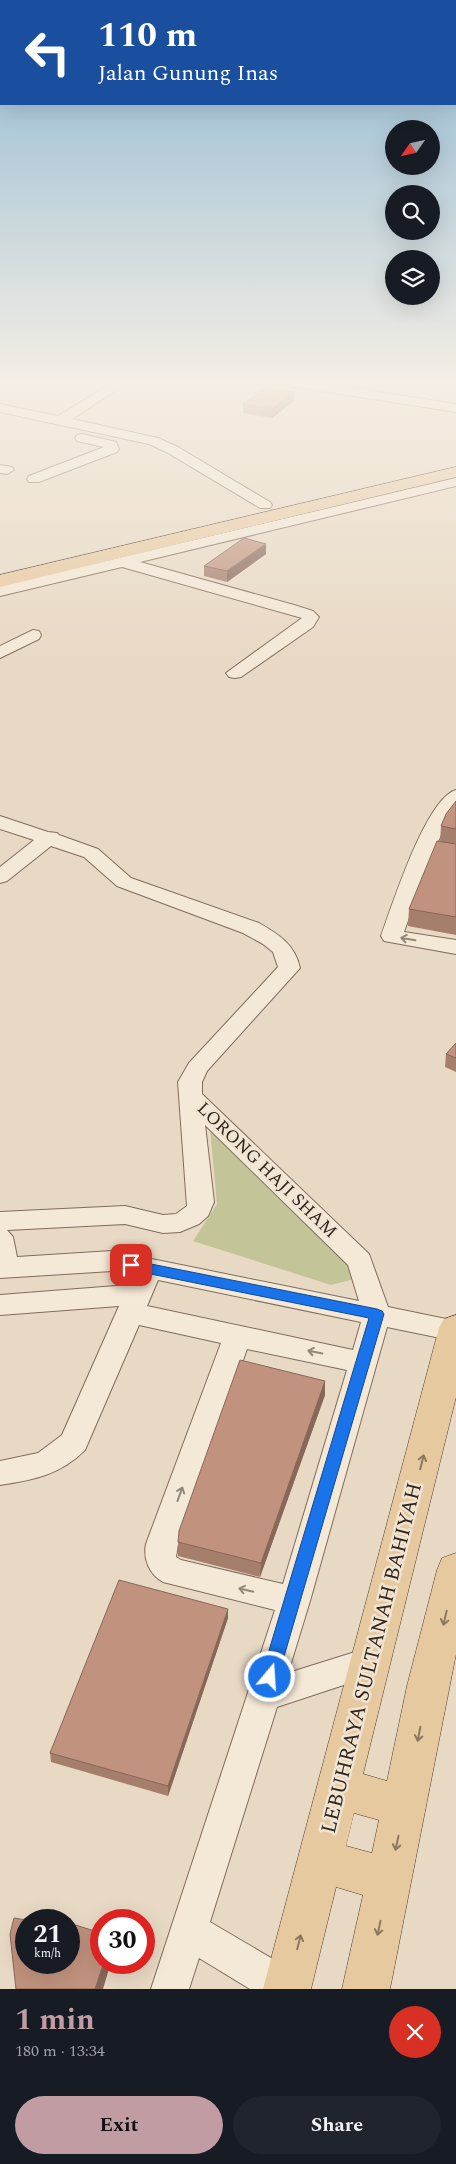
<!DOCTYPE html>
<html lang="en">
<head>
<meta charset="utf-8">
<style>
	:root { --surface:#171b24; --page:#20242c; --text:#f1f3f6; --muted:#9ea1a6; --accent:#c19da3 }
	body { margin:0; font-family:Spectral,serif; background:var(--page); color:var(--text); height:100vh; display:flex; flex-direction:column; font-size:19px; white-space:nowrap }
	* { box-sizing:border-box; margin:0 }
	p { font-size:16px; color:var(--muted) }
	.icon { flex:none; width:28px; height:28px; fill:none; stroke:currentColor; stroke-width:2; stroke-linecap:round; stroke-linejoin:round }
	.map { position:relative; height:1989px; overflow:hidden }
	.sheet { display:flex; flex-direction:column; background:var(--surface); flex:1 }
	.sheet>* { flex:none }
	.top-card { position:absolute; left:0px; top:0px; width:456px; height:105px; box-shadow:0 5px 20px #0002; background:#1a4fa0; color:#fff; overflow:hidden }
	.needle { width:32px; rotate:236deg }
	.buttons { position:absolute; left:385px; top:120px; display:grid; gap:10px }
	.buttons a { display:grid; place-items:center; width:55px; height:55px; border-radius:50%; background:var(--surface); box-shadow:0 5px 20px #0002; font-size:25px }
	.speed { position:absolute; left:15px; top:1909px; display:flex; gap:10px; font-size:25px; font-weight:700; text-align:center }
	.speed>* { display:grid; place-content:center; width:65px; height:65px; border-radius:50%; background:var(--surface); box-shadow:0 5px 20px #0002; line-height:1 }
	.speed small { font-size:12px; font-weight:400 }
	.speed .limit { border:8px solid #d22; background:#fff; color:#111 }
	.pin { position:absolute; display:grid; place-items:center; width:42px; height:42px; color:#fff; margin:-21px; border-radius:10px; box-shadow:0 2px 8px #0006 }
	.me { position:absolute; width:55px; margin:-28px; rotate:18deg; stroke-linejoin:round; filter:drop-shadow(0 0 4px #0008) }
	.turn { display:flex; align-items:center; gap:18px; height:105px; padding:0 15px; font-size:22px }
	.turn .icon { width:65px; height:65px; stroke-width:2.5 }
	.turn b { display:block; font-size:35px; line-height:42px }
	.round { display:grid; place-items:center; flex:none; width:52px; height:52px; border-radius:26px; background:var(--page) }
	.head { display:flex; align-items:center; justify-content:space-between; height:85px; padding:0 15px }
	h1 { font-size:30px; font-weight:700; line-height:38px; color:var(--accent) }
	.action { display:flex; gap:10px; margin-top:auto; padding:10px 15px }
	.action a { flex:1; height:58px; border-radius:30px; background:var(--accent); color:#111; font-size:20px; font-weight:700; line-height:58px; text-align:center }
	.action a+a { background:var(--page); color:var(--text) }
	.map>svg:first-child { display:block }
	.green { fill:#c4c499 }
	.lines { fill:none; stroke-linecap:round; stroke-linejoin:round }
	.street-casing { stroke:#806c5c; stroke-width:2 }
	.primary-casing { stroke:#4e3b30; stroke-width:1 }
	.street { fill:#f4e8d6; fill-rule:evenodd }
	.primary { fill:#e7c9a0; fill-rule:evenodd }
	.wall { fill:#a67e6c }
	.shaded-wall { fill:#876758 }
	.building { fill:#c1937e; stroke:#876758 }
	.oneway { stroke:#93877a }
	.oneway2 { stroke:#8c7860 }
	.route { fill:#1a73e8; stroke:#114b97 }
	.labels { text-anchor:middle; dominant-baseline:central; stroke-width:5; stroke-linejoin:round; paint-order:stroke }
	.street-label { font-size:18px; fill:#32261f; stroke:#f0e4d2 }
	.near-street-label { font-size:21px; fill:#32261f; stroke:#f0e4d2 }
</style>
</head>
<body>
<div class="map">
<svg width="456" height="1989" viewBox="0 0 456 1989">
	<rect width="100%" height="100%" fill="#e8d9c4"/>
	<!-- green -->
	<path class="green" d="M210,1129l143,133 -2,18 -20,5 -138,-44 24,-37z"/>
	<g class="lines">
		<!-- street casing -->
		<g class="street-casing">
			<path id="street" d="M114,382h15l-57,37 86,19 20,9 92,55 2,3 -2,3h-10l-92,-55 -19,-9 -149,-32v-8l58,12z
				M283,382h30l143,22v8l-167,-26z
				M82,434l34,8 3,7 -2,3 -78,30h-10l-2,-3 2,-3 75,-29 -27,-6 -2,-3 2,-3z
				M0,465l12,2 2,3 -7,4 -7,-1z
				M456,478v8l-316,76 154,43 19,6 6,6 -6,10 -72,50 -6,1 -6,-1 -3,-4 76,-55 -180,-51 -122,29v-10z
				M33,630l6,1 2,4 -2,4 -39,19v-12z
				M456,790v18l-6,7 -22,49 -24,68 52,8v14l-72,-13 -3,-5c11,-30 45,-138 75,-146z
				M0,816l48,16 9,1 2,2 39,14 33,29 128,45c19,11 36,21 41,45l-93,103 -5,11v12l167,160 19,53 68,14 -1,20 -68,-14 -77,274 -22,72 83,-26 12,5 5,10 -5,10 -106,35 -67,215 90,53 5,14h-55l-51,-31 -10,31h-38l124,-379 -112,-28c-14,-8 -20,-23 -17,-38l75,-201 -82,-18 -54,125c-25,25 -52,30 -85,35v-24l38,-8 24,-18 57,-129 -119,9v-20l129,-10 4,-10 -21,-4 -112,7v-66l125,-6 38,9 13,-1 11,-8 -9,-124 11,-19 89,-96 -5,-15 -10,-8 -20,-11 -126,-47 -33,-29 -33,-11 -44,35 -7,2v-16l34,-27 -34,-11zM205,1125l143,140 11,36 -247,-50 -95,6 -4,-20 -6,-7 118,-6 38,9 17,-1 19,-8 9,-8 6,-14zM158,1280l203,42 -8,28 -206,-44zM247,1349l100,21 -64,214 -102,-24 -5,-3 2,-13z"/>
		</g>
		<!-- primary casing -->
		<g class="primary-casing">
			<path id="primary" d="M456,467v10l-456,110v-12z
				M456,1315v82l-93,377 24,7 20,-95 30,-116 5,-12 14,-5v101l-66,335h-48l21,-94 -27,-8 -25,102h-48l176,-661 5,-9zM354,1813l25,7 -7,33 -26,-7z"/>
		</g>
		<!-- street -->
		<use href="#street" class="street"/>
		<!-- primary -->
		<use href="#primary" class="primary"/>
	</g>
	<!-- wall -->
	<path class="wall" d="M294,401l-22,17 -29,-5v-9z
		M266,544v10l-39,28 -23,-6v-10z
		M456,801v134l-48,-9 1,-17 31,-67 1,-16z
		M456,1043v29l-11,-5 1,-13z
		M325,1381v14l-65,182 -82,-21v-14z
		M228,1618l-60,178 -117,-34 -1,-9z"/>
	<!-- shaded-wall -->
	<path class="shaded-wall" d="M294,392v9l-22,17v-9z
		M266,544v10l-39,28v-11z
		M325,1381v14l-65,182 1,-14z
		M228,1609v9l-60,178v-10z
		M104,1962h7l-8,27h-8z"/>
	<!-- building -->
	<path class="building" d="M266,388l28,4 -22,17 -29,-5z
		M244,538l22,6 -39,27 -23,-5z
		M456,801v28l-15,-3 5,-12z
		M437,841l19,3v73l-47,-8z
		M456,1043v15l-10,-4z
		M240,1360l85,21 -64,182 -83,-21 1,-11z
		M119,1580l109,29 -60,177 -118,-33z
		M14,1918l12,2v42h43v-39l32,10v29h3l-9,27h-79l-6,-55z"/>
	<!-- one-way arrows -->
	<defs><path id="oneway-shaft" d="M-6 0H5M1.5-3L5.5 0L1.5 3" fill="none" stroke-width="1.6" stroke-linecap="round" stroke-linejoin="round" transform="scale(1.25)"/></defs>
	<g class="oneway">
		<use href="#oneway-shaft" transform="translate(408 939) rotate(-170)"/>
		<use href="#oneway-shaft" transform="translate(315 1352) rotate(-168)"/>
		<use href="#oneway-shaft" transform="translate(180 1494) rotate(-70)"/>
		<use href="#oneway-shaft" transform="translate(246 1590) rotate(-166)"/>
	</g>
	<g class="oneway2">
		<use href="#oneway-shaft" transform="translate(422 1462) rotate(-76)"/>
		<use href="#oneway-shaft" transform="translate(445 1618) rotate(103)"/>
		<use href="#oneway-shaft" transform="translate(419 1734) rotate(101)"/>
		<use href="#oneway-shaft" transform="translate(397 1843) rotate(102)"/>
		<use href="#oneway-shaft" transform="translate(379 1928) rotate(102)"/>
		<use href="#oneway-shaft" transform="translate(299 1942) rotate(-76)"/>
	</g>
	<!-- sky -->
	<linearGradient id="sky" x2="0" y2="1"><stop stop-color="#8db7d2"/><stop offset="0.58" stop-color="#f5eee4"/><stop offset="1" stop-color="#f5eee4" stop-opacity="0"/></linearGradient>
	<rect width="456" height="660" fill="url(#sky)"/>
	<!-- route -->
	<path class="route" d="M131,1260l246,49 5,2 2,3 -106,363 -2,5 -6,3 -6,-3 -3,-5 108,-359 -243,-49 -2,-4 2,-3z"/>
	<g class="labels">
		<!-- street labels -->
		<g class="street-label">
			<text transform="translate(267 1170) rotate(44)">LORONG HAJI SHAM</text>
		</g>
		<!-- near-street labels -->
		<g class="near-street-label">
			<text transform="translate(372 1658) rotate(-76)">LEBUHRAYA SULTANAH BAHIYAH</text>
		</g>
	</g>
</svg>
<div class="buttons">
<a><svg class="needle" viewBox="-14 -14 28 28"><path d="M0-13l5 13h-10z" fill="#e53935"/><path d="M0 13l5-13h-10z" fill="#9ea1a6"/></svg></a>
<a><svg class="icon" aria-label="search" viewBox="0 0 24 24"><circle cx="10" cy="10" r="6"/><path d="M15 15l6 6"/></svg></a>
<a><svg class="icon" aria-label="layers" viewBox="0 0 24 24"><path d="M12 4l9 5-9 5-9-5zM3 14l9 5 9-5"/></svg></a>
</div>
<div class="speed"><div>21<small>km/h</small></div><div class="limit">30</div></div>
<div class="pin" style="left:131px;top:1265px;background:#d93025"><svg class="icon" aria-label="arrive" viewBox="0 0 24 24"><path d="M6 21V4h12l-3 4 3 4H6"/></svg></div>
<svg class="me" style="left:270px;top:1677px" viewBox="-20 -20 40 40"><circle r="17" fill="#1a73e8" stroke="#fff" stroke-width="3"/><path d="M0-11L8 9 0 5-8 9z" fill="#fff"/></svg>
<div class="top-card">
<div class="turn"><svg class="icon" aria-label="left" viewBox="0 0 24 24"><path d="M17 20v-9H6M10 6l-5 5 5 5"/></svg><div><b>110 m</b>Jalan Gunung Inas</div></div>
</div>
</div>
<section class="sheet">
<div class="head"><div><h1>1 min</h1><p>180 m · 13:34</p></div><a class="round" style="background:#d93025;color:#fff"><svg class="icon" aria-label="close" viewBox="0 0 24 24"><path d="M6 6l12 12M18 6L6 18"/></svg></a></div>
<div class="action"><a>Exit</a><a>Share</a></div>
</section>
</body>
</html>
